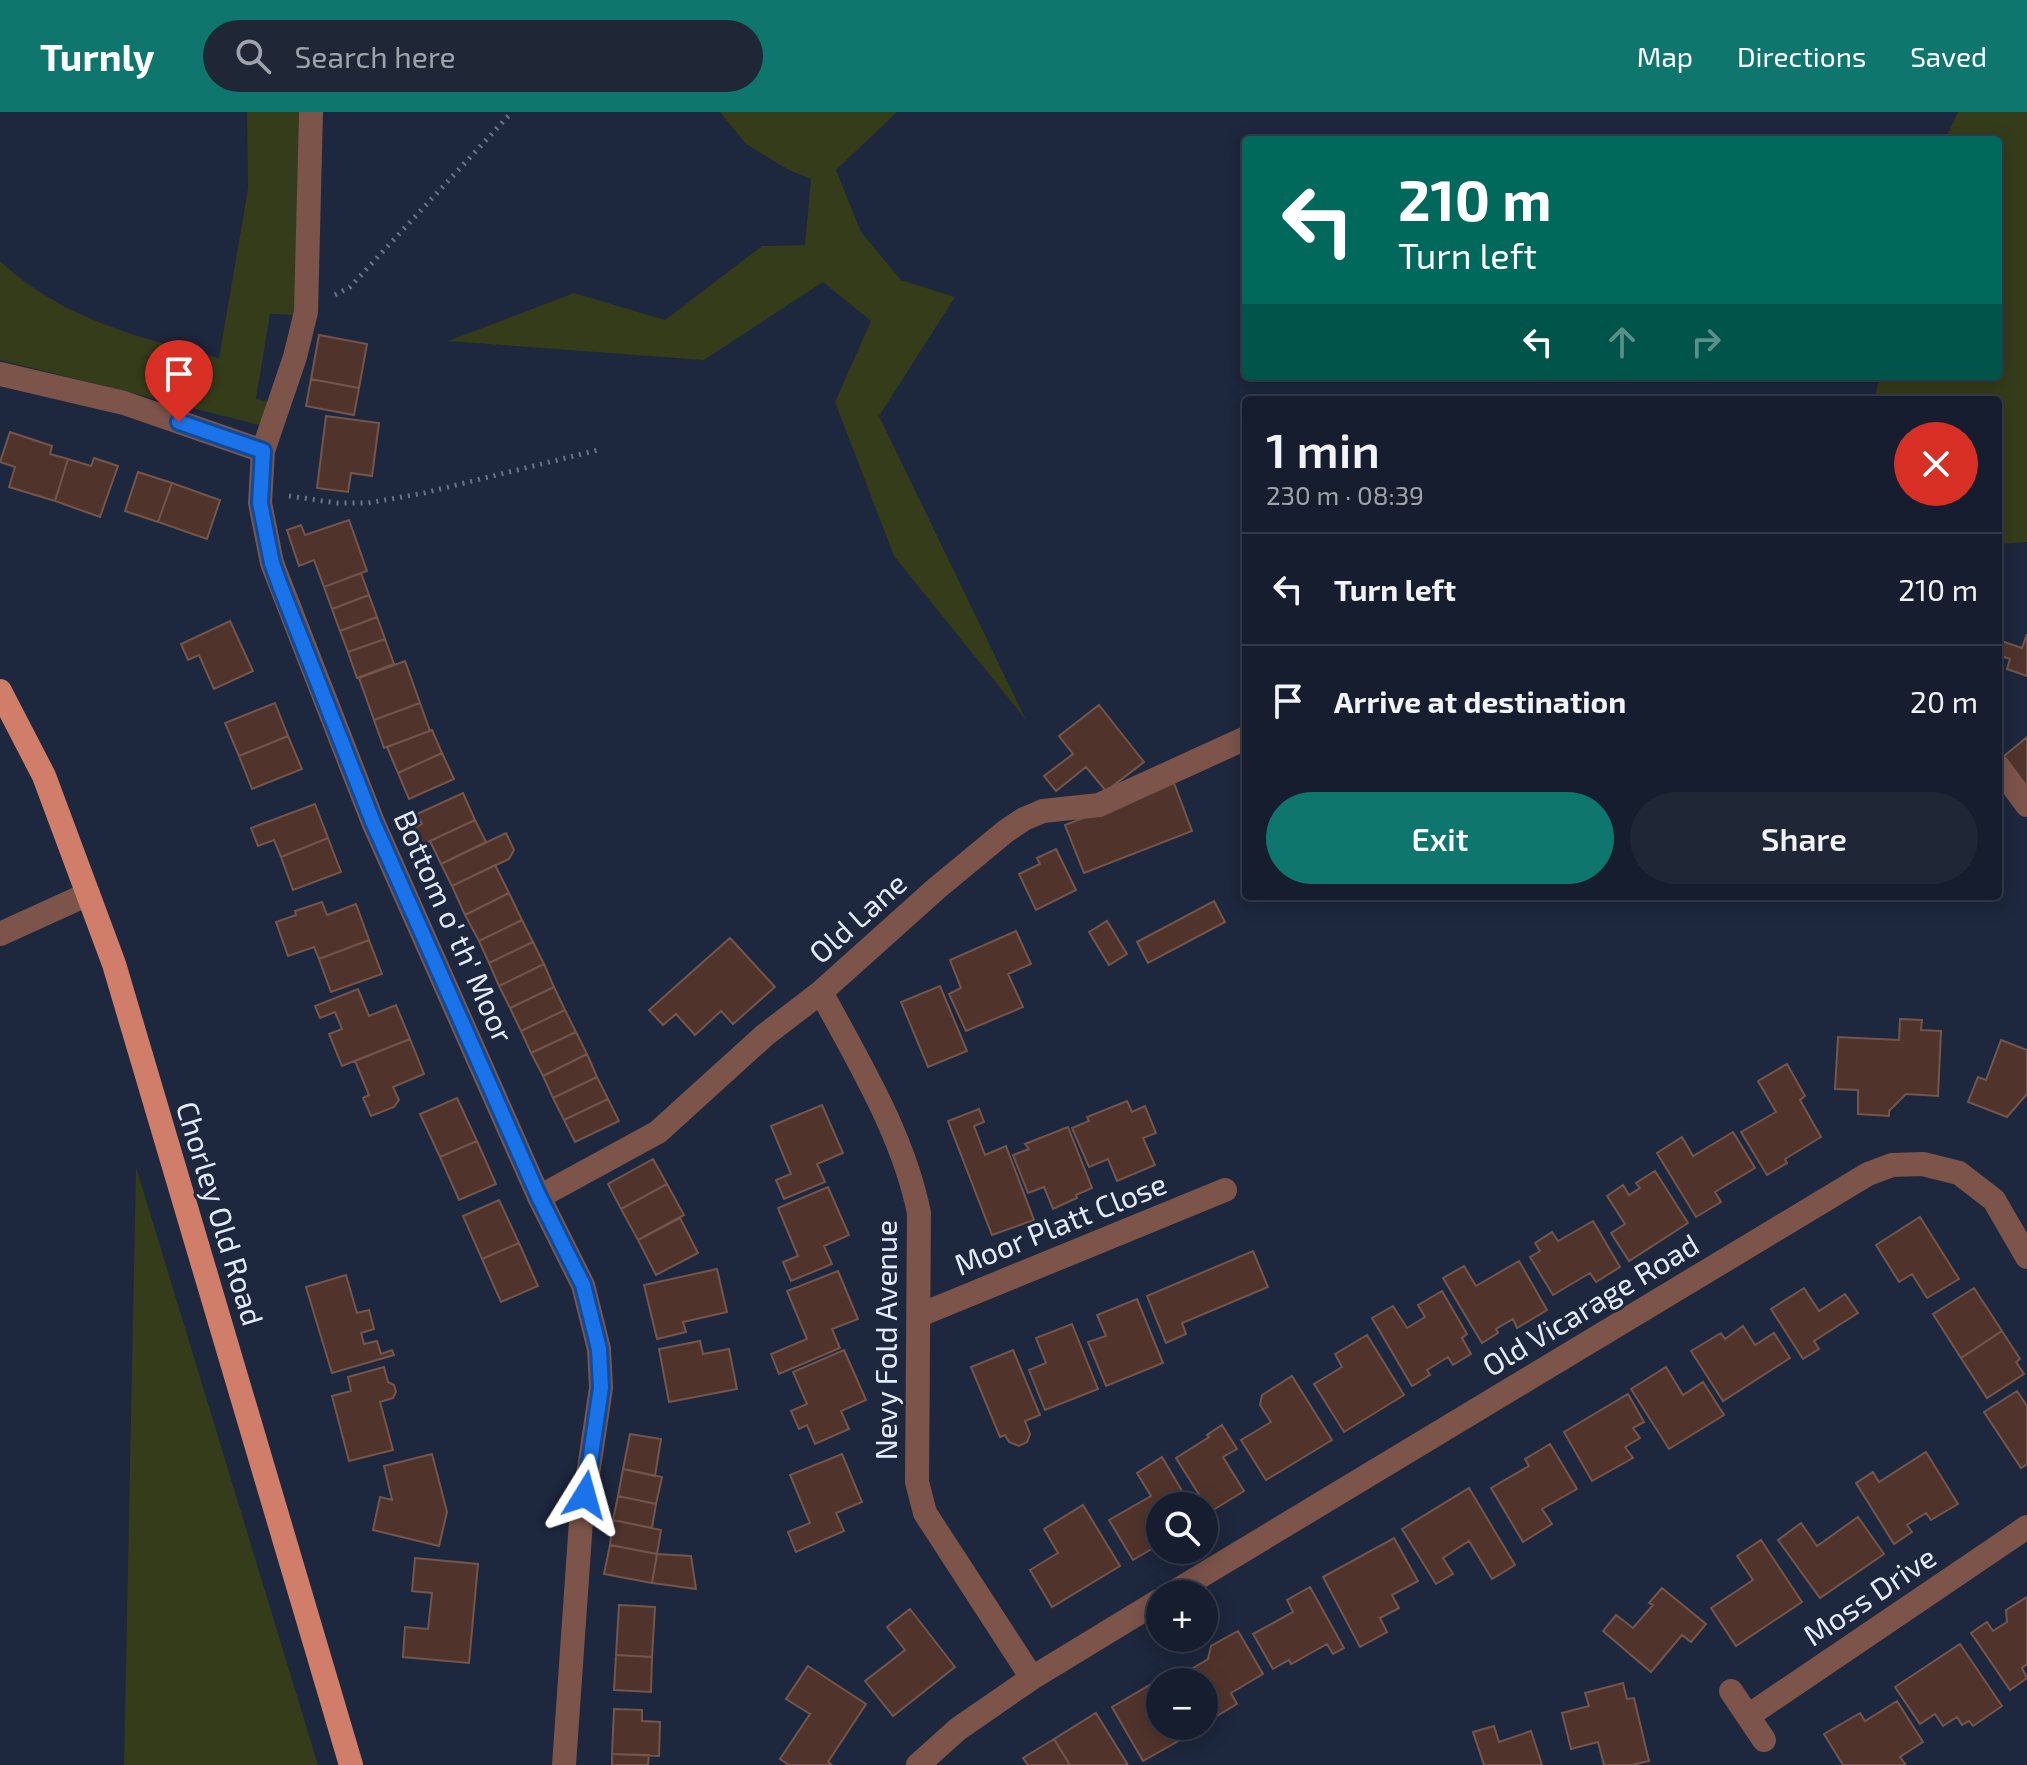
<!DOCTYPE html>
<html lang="en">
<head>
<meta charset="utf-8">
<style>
	:root { --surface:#161d2e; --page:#1f2636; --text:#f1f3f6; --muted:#9ea2aa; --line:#353b4a; --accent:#0f766e }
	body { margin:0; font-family:"Exo 2",sans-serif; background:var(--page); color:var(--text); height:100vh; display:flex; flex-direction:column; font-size:30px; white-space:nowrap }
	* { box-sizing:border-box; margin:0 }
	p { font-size:26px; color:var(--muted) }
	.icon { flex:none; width:44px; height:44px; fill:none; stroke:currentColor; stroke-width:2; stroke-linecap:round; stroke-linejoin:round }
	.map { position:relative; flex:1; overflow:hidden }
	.details { position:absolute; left:1242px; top:284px; width:760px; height:504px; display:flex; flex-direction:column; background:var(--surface); border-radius:8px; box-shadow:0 4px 20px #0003,0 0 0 2px var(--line) }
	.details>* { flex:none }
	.hud { position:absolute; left:1242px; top:24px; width:760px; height:244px; border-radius:8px; box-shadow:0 4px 20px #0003,0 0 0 2px var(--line); background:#00695c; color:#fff; overflow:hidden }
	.buttons { position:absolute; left:1146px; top:1380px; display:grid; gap:16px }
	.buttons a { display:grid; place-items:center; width:72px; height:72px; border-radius:50%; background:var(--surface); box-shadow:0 4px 20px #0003,0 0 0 2px var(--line); font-size:40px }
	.pin { position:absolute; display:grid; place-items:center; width:68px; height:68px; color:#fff; margin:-82px -34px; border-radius:50% 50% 50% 0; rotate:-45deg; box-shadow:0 0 8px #0007 }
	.pin .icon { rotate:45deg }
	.me { position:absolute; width:88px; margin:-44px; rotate:8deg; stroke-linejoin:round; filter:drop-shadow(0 0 6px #0008) }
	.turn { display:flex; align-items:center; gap:28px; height:168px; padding:0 24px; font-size:36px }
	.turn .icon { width:104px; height:104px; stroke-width:2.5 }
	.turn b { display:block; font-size:56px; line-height:68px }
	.lanes { display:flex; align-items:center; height:76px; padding:0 24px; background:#0003; justify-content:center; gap:40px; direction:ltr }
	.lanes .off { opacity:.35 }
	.round { display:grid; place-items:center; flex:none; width:84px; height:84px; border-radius:42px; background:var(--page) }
	.head { display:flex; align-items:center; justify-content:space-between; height:136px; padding:0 24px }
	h1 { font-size:48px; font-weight:600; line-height:60px }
	.button { display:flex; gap:16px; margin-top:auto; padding:16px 24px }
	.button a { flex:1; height:92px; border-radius:48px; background:var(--accent); color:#fff; font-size:32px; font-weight:600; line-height:92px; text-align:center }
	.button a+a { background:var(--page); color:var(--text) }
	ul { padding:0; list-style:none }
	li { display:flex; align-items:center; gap:24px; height:112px; padding:0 24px; border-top:2px solid var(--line) }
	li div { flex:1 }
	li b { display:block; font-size:30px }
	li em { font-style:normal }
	header { display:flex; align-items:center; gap:48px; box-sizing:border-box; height:112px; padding:0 40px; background:var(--accent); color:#fff }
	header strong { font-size:38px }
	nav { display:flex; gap:44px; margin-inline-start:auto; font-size:28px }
	.search { width:560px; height:72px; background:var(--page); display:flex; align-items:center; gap:20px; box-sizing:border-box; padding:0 28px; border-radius:44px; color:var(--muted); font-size:30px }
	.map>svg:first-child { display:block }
	.green { fill:#353c19 }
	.building { fill:#50342b; stroke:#74554c; stroke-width:2 }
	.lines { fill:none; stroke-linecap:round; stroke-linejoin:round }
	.path { stroke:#6a7386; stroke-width:5; stroke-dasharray:2 6; stroke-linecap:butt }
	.minor { stroke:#7c544a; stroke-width:24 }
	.major { stroke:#d07e6a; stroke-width:24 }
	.route-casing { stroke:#114b97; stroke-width:20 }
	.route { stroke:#1a73e8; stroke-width:14 }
	.labels { text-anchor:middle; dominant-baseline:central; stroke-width:6; stroke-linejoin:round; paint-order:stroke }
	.street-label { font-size:30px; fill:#e3ebfa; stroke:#1d273d }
</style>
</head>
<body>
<header>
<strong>Turnly</strong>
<div class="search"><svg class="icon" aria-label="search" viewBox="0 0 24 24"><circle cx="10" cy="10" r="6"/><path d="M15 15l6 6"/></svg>Search here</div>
<nav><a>Map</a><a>Directions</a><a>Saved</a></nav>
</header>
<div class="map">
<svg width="2027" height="1653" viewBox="0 0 2027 1653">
	<rect width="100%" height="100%" fill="#1d273d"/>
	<!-- green -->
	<path class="green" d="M247,0h52l-4,203 -25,-1 -14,85 13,3 -9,23 -260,-65v-99c60,57 142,78 219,97l29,-169z
		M720,0h177l-61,58 25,62 40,48 54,17 -76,119 147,304 -132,-164 -59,-154 36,-81 -48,-39 -119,78 -256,-19 126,-48 91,27 97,-74 43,-1 6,-66 -22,-9 -43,-26z
		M1958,0h69v430l-29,2v-144h-124l6,-24h118v-236h-53z
		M136,1055l182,598h-194z"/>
	<!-- building -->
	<path class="building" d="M319,223l48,9 -8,44 -48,-9z
		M311,267l48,9 -5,27 -48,-9z
		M326,304l53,7 -7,53 -21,-3 -3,19 -31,-4z
		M10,320l42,14 -2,8 18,5 -13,42 -46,-14 6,-20 -15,-5z
		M94,346l24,8 -18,51 -45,-16 13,-42 23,7z
		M138,360l34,11 -14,39 -33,-11z
		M172,371l48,17 -13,39 -49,-17z
		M349,408l18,51 -43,16 -10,-27 -15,6 -12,-36 14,-5 4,10z
		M361,461l8,22 -37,14 -8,-22z
		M369,483l8,22 -37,14 -8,-22z
		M377,505l8,22 -37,13 -8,-21z
		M230,509l23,50 -39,18 -15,-34 -11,5 -7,-16z
		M2027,522v42l-20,-7 3,-10 -12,-4v-15l24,8z
		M385,527l9,25 -37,14 -9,-26z
		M405,549l15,42 -46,17 -15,-42z
		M275,591l13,33 -49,20 -14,-33z
		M420,591l10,28 -46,17 -10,-28z
		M1099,593l45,57 -38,29 -20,-24 -30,24 -12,-15 29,-22 -14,-18z
		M432,618l10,23 -44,20 -11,-26z
		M288,624l14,33 -50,20 -13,-33z
		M2027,625v49l-24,-29z
		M442,641l12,26 -45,20 -11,-26z
		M1174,671l18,48 -108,42 -19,-48z
		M463,681l12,27 -64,30 -8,-17 19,-9 -5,-10z
		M315,692l13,34 -47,19 -7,-17 -16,6 -7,-18z
		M475,708l11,22 -45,22 -11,-23z
		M506,721l8,17 -5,9 -57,27 -11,-22z
		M328,726l13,34 -48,18 -12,-33z
		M1056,737l20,41 -40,20 -17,-36 21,-10 -3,-6z
		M495,753l14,28 -44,22 -13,-29z
		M509,781l13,27 -43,21 -14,-26z
		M1214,789l11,21 -77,41 -11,-21z
		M322,790l5,13 29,-11 13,36 -50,19 -5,-12 -26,9 -12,-34 20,-7 -1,-4z
		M522,808l11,22 -44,21 -10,-22z
		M1107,809l20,33 -18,11 -20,-33z
		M1016,819l15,33 -23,10 15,33 -57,24 -17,-37 12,-6 -11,-28z
		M730,826l45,49 -42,37 -12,-13 -26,24 -19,-21 -13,11 -14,-15z
		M369,828l13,34 -51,18 -12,-33z
		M533,830l11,22 -45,22 -10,-23z
		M544,852l10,23 -44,21 -11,-22z
		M940,874l27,65 -39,16 -27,-65z
		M554,875l11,23 -44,21 -11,-23z
		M358,877l11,27 27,-11 14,34 -68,27 -13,-32 13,-5 -7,-17 -15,6 -5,-12z
		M565,898l11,22 -45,21 -10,-22z
		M1900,907l22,1 -1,10 20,1 -3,65 -32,-2 -17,17v5l-31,-2v-24l-23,-1 3,-52 61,3z
		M576,920l11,22 -44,22 -12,-23z
		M410,927l14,35 -31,13 6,13 -5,7 -23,9 -8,-18 6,-3 -14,-34z
		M2001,928l26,10v44l-20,23 -39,-15 10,-25 8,3z
		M587,942l10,23 -44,21 -10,-22z
		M1787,952l18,32 -5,4 21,37 -36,22 2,4 -20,12 -26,-43 35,-20 -18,-31z
		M597,965l11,22 -44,21 -11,-22z
		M457,986l20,43 -37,16 -20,-43z
		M608,987l11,22 -44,21 -11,-22z
		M1127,989l5,11 13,-6 11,27 -13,5 12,27 -38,16 -9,-22 -19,8 -17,-39 17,-7 -2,-4z
		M822,993l21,48 -26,11 8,18 -41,17 -8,-19 15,-6 -20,-48z
		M979,997l5,13 -10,4 11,29 21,-9 28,74 -42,15 -44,-114z
		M1068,1015l24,61 -16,7 1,3 -24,11 -9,-22 -16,6 -15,-38 16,-6 -4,-5z
		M1733,1020l22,36 -40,24 6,10 -25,15 -39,-64 25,-16 11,19z
		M477,1029l19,43 -37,16 -19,-43z
		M653,1047l14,25 -46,25 -13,-25z
		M1655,1059l33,52 -59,38 -18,-28 14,-9 -18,-28 16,-11 6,10 11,-7 -4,-5z
		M667,1072l17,31 -46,25 -17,-31z
		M828,1075l21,48 -25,11 8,18 -41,17 -8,-19 15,-6 -20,-48z
		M499,1088l20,43 -37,16 -19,-43z
		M1920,1105l39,62 -32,19 -15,-24 -13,8 -23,-37z
		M680,1106l18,35 -42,22 -18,-35z
		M1593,1109l27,46 -24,15 -6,-9 -37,22 -23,-38 10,-6 -5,-8 17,-11 6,9z
		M519,1131l19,43 -37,16 -19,-43z
		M1253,1139l15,36 -86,36 4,11 -20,9 -19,-47z
		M1519,1149l28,49 -30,18 -4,-9 -17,10 2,4 -16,10 -39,-65 21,-12 12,20z
		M717,1157l10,43 -44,10 3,10 -29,7 -13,-54z
		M838,1159l20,48 -26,10 8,19 -61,26 -8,-20 36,-15 -20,-48z
		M346,1163l11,38 12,-3 5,19 -13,4 3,11 13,-3 4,13 11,-4 2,5 -62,18 -26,-86z
		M1804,1176l15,23 26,-17 13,19 -44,28 5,8 -16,10 -32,-50z
		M1974,1176l28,43 -41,27 -28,-44z
		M1442,1179l25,43 -5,4 9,16 -18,11 -5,-8 -21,13 3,5 -18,11 -40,-68 21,-12 14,22 18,-11 -7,-12z
		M1137,1187l26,64 -57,23 -18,-44 18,-6 -9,-21z
		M1072,1212l26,65 -53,21 -16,-40 17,-7 -10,-25z
		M1743,1214l12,19 19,-12 16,25 -67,43 -32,-50 30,-18 4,6z
		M2002,1219l18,28 -4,3 8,12 -37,24 -26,-40z
		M1367,1223l37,60 -60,37 -30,-48 28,-17 -7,-13z
		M700,1229l3,13 26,-5 8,40 -68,13 -10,-53z
		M844,1238l22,50 -25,11 8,18 -34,15 -8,-19 -8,4 -8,-18 16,-7 -14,-32z
		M1013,1238l27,65 -15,6 5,13 -3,8 -8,4 -10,-4 -4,-7 -5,2 -29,-70z
		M384,1255l4,15 6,3 2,7 -3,6 -13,4 13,48 -44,11 -17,-65 19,-5 -3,-14z
		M1666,1255l17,28 20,-13 21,33 -55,34 -38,-60z
		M1292,1264l40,64 -66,40 -25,-40 30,-18 -11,-17 2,-10z
		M2017,1279l10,15v58l-6,4 -37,-56z
		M1628,1282l16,28 -11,6 7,10 -15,9 8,11 -41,23 -28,-49z
		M1222,1313l15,24 -14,8 21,34 -34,21 -34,-54 33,-21 -2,-2z
		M630,1322l31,5 -6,37 -32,-7z
		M1550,1332l27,45 -35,20 10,15 -29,18 -32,-54 38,-22 -4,-7z
		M1926,1340l32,52 -27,16 -5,-7 -19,12 5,7 -18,12 -38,-61 17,-11 6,10z
		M432,1342l15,58 -8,34 -66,-16 7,-33 12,3 -8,-34z
		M842,1342l20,48 -26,11 8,18 -48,21 -8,-20 22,-9 -20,-48z
		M1162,1345l29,49h-31v38l-27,16 -24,-40 42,-24 -14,-23z
		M623,1357l39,8 -6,27 -38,-8z
		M1469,1376l46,77 -23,14 -23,-38 -26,17 10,16 -17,10 -34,-55z
		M618,1384l38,8 -4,24 -39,-8z
		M1083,1393l37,61 -68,41 -22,-37 28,-17 -14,-24z
		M1858,1405l26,37 -64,44 -42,-58 23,-17 16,23z
		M613,1408l48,10 -4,24 -47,-9z
		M1394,1426l24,43 -26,14 7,13 -19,10 7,14 -27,15 -37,-70z
		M1761,1428l41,62 -66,44 -25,-38 42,-28 -16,-24z
		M610,1433l47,9 -5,29 -48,-9z
		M657,1442l34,2 5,33 -44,-6z
		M415,1446l63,6 -9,99 -66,-6 2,-30 23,2 4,-36 -20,-2z
		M1310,1475l34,61 -11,6 -6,-10 -36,20 -2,-4 -16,9 -20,-35 40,-22 -6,-12z
		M1662,1476l44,36 -15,18 -9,-7 -31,37 -48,-41 13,-16 17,13 20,-23 -4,-2z
		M2027,1485v67l-5,4 5,10 -17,12 -39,-57 16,-11 6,9 14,-9 -1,-12z
		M619,1493l36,2 -3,50 -36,-2z
		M910,1497l45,58 -62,49 -28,-35 40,-31 -18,-23z
		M1238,1519l25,43 -32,19 6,11 -32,19 -1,-41h-23l-3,-5 30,-18 3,-13z
		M1960,1532l42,62 -29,20 -4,-5 -7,4 -5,-8 -14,9 -8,-12 -15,10 -25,-37z
		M616,1543l36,2 -1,35 -37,-2z
		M808,1554l58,38 -38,58 4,3h-43l-9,-6 30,-45 -24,-15z
		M1165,1564l3,6h-8v44h34l2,5 -53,30 -31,-54z
		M1623,1571l4,16 7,-1 15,63 -17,4h-28l-6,-23 -27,7 -9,-36 27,-7 -4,-13z
		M1897,1589l26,41 -23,15 6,8h-63l-19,-31 36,-21 5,8z
		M614,1597l28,1v11l18,1 -1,34 -47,-2z
		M1096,1601l32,52h-58l-16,-26z
		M1494,1614l5,16 32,-11 11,34h-58l-11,-33z
		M1054,1627l16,26h-42l-5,-7z
		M612,1642l37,1 -1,10h-36z"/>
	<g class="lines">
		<!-- path -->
		<path class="path" d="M335,183l15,-8 162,-175
			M289,384l48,7h31l56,-10 174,-43"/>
		<!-- minor -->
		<path class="minor" d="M311,0l-5,200 -11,45 -32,94 -3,52 12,60 101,259 166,375 44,88 16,64 2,39 -20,133 -17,244
			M0,262l124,29 139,48
			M1998,654l29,39
			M0,822l88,-40
			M821,880c38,71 82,142 98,221l-2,269 8,31 107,165
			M539,1085l119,-65 107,-97 56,-43 116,-104 69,-57 18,-12 19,-8 56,-6 147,-67
			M920,1203l305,-125
			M1171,1482l697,-420 24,-9 31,-1 36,9 35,27 33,57
			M1731,1579l33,49
			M1748,1604l279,-189
			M918,1653l40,-36 74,-51 128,-78"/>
		<!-- major -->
		<path class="major" d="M0,579l44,85 70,188 237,801"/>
	</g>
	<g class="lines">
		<!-- route casing -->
		<g class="route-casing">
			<path id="route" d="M179,310l84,29 -3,52 12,60 9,25 92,234 166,375 44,88 16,64 2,39 -16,107"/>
		</g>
		<!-- route -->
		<use href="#route" class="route"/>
	</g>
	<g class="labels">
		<!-- street labels -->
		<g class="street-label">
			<text transform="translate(857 805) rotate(-42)">Old Lane</text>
			<text transform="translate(455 814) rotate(66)">Bottom o' th' Moor</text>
			<text transform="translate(221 1101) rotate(73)">Chorley Old Road</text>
			<text transform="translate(1060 1111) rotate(-22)">Moor Platt Close</text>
			<text transform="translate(1590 1192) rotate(-31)">Old Vicarage Road</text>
			<text transform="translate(885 1228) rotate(-90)">Nevy Fold Avenue</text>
			<text transform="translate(1869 1483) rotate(-34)">Moss Drive</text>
		</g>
	</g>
</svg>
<div class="buttons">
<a><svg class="icon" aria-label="search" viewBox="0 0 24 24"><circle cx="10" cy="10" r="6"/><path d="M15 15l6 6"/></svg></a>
<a>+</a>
<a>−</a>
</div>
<div class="pin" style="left:179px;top:310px;background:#d93025"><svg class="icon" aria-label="arrive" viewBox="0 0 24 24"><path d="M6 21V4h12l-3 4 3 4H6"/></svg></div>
<svg class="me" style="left:585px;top:1383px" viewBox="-20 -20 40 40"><path d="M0-17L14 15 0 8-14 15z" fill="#1a73e8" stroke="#fff" stroke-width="4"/></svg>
<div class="hud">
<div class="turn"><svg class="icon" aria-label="left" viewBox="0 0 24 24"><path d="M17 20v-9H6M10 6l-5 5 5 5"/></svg><div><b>210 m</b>Turn left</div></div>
<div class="lanes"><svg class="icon" aria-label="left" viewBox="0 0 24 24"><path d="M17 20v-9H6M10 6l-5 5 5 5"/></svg><svg class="icon off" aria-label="ahead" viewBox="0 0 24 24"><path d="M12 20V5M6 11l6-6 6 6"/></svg><svg class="icon off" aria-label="right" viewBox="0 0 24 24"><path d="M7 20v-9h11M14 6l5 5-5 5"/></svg></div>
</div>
<section class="details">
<div class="head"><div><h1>1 min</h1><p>230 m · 08:39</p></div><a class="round" style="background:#d93025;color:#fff"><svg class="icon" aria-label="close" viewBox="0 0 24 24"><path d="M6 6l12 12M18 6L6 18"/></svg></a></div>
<ul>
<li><svg class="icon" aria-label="left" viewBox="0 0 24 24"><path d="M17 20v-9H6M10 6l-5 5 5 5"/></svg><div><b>Turn left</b></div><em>210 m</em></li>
<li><svg class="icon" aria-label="arrive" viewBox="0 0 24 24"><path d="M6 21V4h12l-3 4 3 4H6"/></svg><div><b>Arrive at destination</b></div><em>20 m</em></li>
</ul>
<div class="button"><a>Exit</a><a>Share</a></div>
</section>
</div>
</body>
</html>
